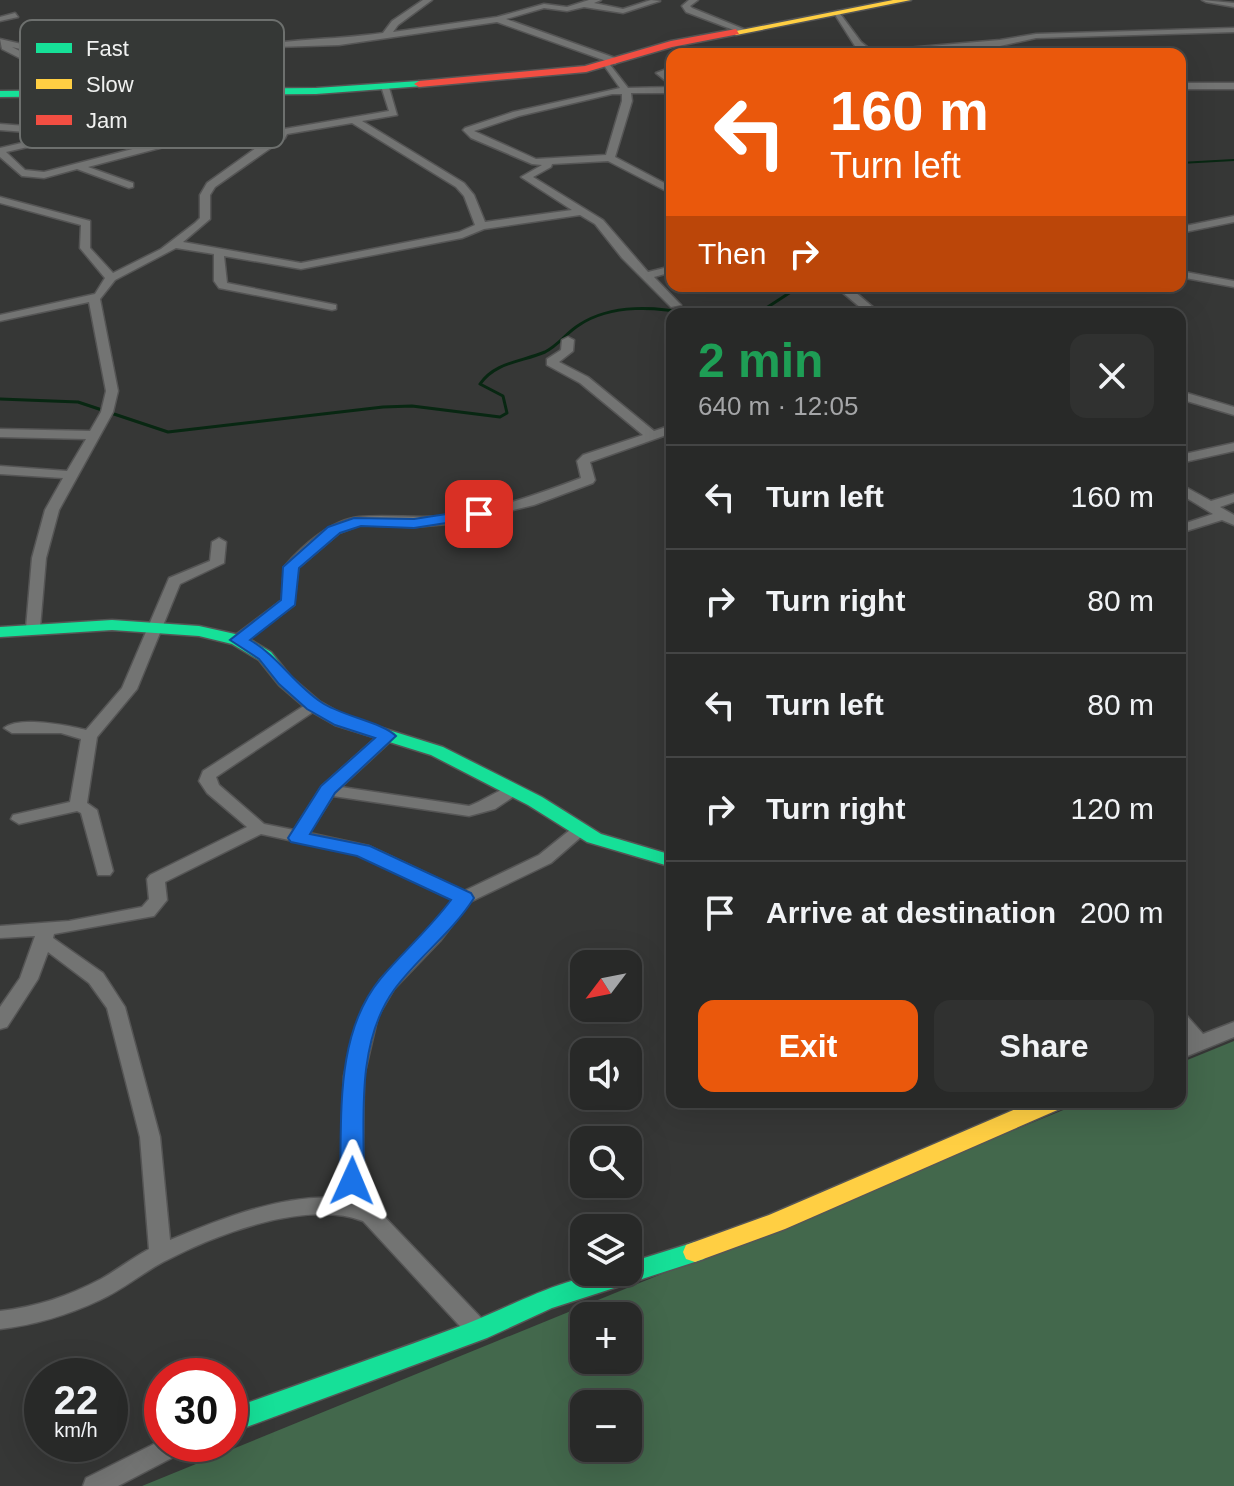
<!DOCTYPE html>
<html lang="en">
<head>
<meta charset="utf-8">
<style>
	:root { --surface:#282928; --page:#303130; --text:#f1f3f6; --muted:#a5a6a8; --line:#444545; --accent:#ea580c }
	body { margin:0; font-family:Helvetica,sans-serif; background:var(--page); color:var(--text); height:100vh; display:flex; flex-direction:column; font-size:30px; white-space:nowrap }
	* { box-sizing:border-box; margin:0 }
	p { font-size:26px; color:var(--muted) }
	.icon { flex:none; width:44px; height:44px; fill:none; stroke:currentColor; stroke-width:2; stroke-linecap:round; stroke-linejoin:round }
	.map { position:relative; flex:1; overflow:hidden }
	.side { position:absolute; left:666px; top:308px; width:520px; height:800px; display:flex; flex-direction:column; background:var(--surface); border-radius:16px; box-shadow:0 8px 32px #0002,0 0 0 2px var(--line) }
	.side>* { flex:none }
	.hud { position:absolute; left:666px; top:48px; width:520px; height:244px; border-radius:16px; box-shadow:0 8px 32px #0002,0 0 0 2px var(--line); background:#ea580c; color:#fff; overflow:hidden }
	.needle { width:52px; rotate:238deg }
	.controls { position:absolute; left:570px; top:950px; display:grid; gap:16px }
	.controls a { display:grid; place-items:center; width:72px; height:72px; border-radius:16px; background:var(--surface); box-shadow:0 8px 32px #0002,0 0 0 2px var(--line); font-size:40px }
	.speed { position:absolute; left:24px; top:1358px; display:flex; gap:16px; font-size:40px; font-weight:700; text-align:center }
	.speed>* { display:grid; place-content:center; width:104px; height:104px; border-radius:50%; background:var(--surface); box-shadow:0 8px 32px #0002,0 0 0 2px var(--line); line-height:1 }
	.speed small { font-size:20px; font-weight:400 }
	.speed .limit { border:12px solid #d22; background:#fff; color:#111 }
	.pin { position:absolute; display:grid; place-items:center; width:68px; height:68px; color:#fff; margin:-34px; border-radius:16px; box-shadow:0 4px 12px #0006 }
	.me { position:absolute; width:88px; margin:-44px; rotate:1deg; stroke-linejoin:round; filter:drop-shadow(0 0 6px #0008) }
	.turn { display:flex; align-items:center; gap:28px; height:168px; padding:0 32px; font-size:36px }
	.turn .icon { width:104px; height:104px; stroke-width:2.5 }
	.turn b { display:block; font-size:56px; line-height:68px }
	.then { display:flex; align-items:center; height:76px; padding:0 32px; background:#0003; gap:16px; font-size:30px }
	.round { display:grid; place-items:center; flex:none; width:84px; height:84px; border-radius:16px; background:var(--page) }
	.summary { display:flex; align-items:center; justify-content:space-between; height:136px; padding:0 32px }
	h1 { font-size:48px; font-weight:700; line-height:60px; color:#1e9e55 }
	.action { display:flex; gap:16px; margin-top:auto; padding:16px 32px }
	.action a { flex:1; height:92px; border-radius:16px; background:var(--accent); color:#fff; font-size:32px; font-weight:700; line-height:92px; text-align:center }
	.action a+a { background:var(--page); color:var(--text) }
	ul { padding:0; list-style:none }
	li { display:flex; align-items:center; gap:24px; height:104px; padding:0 32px; border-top:2px solid var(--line) }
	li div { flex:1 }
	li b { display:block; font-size:30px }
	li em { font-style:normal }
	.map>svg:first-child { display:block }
	.forest { fill:#43684c; fill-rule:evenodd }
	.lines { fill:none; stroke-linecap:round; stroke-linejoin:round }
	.stream-far1 { stroke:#082712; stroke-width:2 }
	.stream { stroke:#082712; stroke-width:3 }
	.street-casing { stroke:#555; stroke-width:3 }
	.fast-casing { stroke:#555; stroke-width:3 }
	.slow-casing { stroke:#555; stroke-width:3 }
	.jam-casing { stroke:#555; stroke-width:3 }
	.street { fill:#737473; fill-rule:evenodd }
	.fast { fill:#16e098; fill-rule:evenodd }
	.slow { fill:#ffcf43; fill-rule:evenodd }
	.jam { fill:#f24e42; fill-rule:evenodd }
	.route { fill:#1a73e8; stroke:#114b97; stroke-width:2 }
	.key { fill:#353836; stroke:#6d706e; stroke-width:2 }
	.key-label { font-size:22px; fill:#f0f1f0 }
</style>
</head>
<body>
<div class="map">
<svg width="1234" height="1486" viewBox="0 0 1234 1486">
	<rect width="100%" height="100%" fill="#363736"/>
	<!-- forest -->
	<path class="forest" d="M1234,1041v445h-1092l941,-384h97v-39zM584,1316h44v44h-44zM584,1404h44v44h-44z"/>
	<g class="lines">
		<!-- stream-far1 -->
		<path class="stream-far1" d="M1180,163l54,-3"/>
		<!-- stream -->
		<path class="stream" d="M757,314l43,-28
			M0,399l78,3 90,30 215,-25 29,-1 88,11 7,-4 -4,-17 -23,-12c15,-22 41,-22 65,-32 14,-7 21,-19 34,-27 33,-22 78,-18 115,-11"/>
		<!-- street casing -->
		<g class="street-casing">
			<path id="street" d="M423,0h9l-34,25 -5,7 104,-15 47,-13 23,3 22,-7h12l-7,3 29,6 28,-9 9,1 -37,12 -39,-6 -17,4 -23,-3 -38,11 112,40 1,2 -4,3 -118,-42 -158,23 -64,2 -26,6v9l-14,6 15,25 -6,2 40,34 105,-18 -8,-25 7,-2 9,31 -35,6 102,62 10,12 11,27 87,-12 -51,-33 21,-12 -10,-1 -61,-26 -8,-8 2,-2 48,-16 107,-24 -17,-24 4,-3 21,27 44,-1v6h-41l1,8 -17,56 57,30v7l-64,-33 -56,3 -1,3 -18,10 70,43 45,52 24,-6v6l-18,5 27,28 -10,2 -49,-49 -27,-34 -15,-9 -96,14 -22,9 -161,31 -77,-13 3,27 109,22v4l-4,1 -113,-22 -5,-7v-27l-38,-6 -61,32 -15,19 18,92 -5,21 -54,98 -13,48 -6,70 -2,3h-10l-2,-3 6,-70 13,-48 18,-32 -63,-4v-8l67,5 19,-32 -86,-2v-8l90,2 11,-19 5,-21 -17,-89 -89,19v-6l95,-21 10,-16 -25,-30 1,-23 -81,-22v-6l90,24v27l23,25 48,-24 34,-26 5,-5v-23l7,-12 70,-50 -9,-8 -63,11 -117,31 45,16v4l-4,1 -52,-19 -33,9 -22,-2 -22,-19v-9l120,-28 -6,-13 14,-15 4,3 -8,12 4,17 -122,28 19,18 19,2 131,-34 28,-25 43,-7 -13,-12 4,-3 5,3 -16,-26 -30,-33v-4h6l29,32 10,-4v-10c47,-11 95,-9 142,-16l9,-12zM612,94h10v7l-16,54 -70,4 -62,-28 45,-15zM251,110l12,10 -75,14 21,-17zM352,123l104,64 8,9 11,29 -16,7 -158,31 -118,-21 27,-23v-24l5,-8 70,-49 2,-4z
				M689,0h9l-8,6 2,2 54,22 -7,2 -53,-20 -4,-6z
				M1202,0l32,3v4l-28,-5z
				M838,11l23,31 11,9 128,-11 36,-6 198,-6v4l-198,6 -36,8 -105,8h-35l3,-2 -8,-6 -21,-33z
				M15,13l3,4 -18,4v-4z
				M0,39l94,22 49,2 45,31 -7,2 -43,-28 -44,-1 -82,-20 46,24 6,23 -7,2 -6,-22 -49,-25z
				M672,67v6l-6,1 6,5v7l-16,-13z
				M1180,83h54v6h-54z
				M0,124l39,3 5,3 -5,3 -39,-3z
				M1234,216v6l-54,11v-6z
				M1180,271l54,10v6l-54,-10z
				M835,286h13l33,28h-13z
				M568,337l6,3 -1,11 -14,11 29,15 66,54 18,-6v8l-79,28 -3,1 5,18 -2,3 -59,22 -76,18 -44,4 -54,-2 -21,8 -41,35 -4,37 -51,38h-10l-2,-3 2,-3 49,-37 2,-33c18,-21 47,-47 75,-50 32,-3 64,3 98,-2 43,-7 84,-22 124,-37l-4,-17 6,-6 60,-20 -63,-52 -33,-18v-6l14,-9 1,-10z
				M1180,391l54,16v8l-54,-16z
				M1234,443v8l-54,12v-8z
				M1180,484l31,17 23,-7v8l-14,5 14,8v10l-12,-5 -42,13v-8l33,-11 -33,-20z
				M219,538l7,4 -2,21 -44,21 -43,105 -40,48 -10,66 10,7 16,61 -3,4h-12l-17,-62 -4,-2 -58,13 -8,-5 2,-4 57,-13 11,-63 -20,-6h-49l-8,-5c15,-12 63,-3 82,2l36,-42 47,-110 41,-17 2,-19z
				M313,700l6,2 2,3 -2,3 -103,69 3,8 45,39 30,6 28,-44 59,-53 6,-2 8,5 -2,3 -52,48 128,19c16,-5 35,-22 51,-19l2,4 -27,18 -26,7 -136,-20 -24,37 60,13 95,45 75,-36 36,-29h12l2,4 -38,33 -81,39 -30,39 -46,48 -16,27 -14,60 -2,127 15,6 109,114 3,7 -3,7 -8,2 -8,-2 -107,-116c-57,-22 -149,14 -200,41 -22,12 -41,28 -63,38 -32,15 -65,25 -100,29v-18c36,-4 69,-15 101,-32 16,-9 31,-21 48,-30l-9,-112 -33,-129 -18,-25 -41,-31 -10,27 -31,48 -7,2v-22l20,-29 15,-42 -35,2v-12l69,-5 73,-14 7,-8 -2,-20 3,-4 97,-48 -40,-34 -8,-12 4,-10zM261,834l97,21 95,45 -25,33 -48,47 -20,36 -16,60 -3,122c-59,-4 -118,20 -171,42l-10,-103 -35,-130 -22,-34 -50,-35 1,-4 100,-18 13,-16 -2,-18z
				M1180,1014l7,2 16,18 31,-12v15l-54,22v-15l7,-3 -7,-7z
				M162,1440v4h27l-4,7 -67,35h-35l3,-8z"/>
		</g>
		<!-- fast casing -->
		<g class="fast-casing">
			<path id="fast" d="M419,81l5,3 -1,2 -107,8 -316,3v-6l316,-3z
				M112,620l87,6 45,10 27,16 20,25 28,24 28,16 96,30 99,50 59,37 71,21v12l-85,-25 -59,-37 -97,-50 -96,-30 -28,-16 -28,-24 -20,-25 -27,-16 -33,-8 -87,-6 -112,7v-10z
				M695,1242l9,3 3,7 -3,7 -152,49 -65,30 -257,95v-24c79,-28 158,-56 236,-85 53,-21 104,-52 162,-52v-9z"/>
		</g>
		<!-- slow casing -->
		<g class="slow-casing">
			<path id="slow" d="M893,0h18l-175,35 -5,-3z
				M1032,1102h33l-3,6 -277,121 -90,33 -9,-3 -3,-7 3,-7 83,-30z"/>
		</g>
		<!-- jam casing -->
		<g class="jam-casing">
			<path id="jam" d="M736,29l3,5 -67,13 -86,25 -167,15 -5,-3 5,-3 166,-15 86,-25z"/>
		</g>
		<!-- street -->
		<use href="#street" class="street"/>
		<!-- fast -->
		<use href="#fast" class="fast"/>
		<!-- slow -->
		<use href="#slow" class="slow"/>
		<!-- jam -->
		<use href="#jam" class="jam"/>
	</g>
	<!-- route -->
	<path class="route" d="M479,509l8,5 -2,3 -71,11 -53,-2 -21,7 -41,35 -4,37 -45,35c28,16 44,44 71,62 20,14 61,20 75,34l-61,57 -25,41 60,12 101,47 3,5c-22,35 -56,59 -80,92 -38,53 -30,129 -30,191l-4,6h-17l-3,-6c2,-67 -5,-148 41,-203 23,-27 49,-50 70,-78l-94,-44 -66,-14 -3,-4 33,-52 54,-48 -40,-13 -28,-16 -28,-25 -20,-25 -29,-19 51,-40 2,-33 45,-40 26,-9 60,1z"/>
	<!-- legend -->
	<rect x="20" y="20" width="264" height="128" rx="12" class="key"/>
	<rect x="36" y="43" width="36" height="10" fill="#16e098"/>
	<rect x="36" y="79" width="36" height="10" fill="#ffcf43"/>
	<rect x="36" y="115" width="36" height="10" fill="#f24e42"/>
	<g class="key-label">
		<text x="86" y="56">Fast</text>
		<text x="86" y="92">Slow</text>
		<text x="86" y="128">Jam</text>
	</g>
</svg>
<div class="controls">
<a><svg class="needle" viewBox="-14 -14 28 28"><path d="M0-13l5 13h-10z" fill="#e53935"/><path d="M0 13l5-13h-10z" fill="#a5a6a8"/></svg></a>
<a><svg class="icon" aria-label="sound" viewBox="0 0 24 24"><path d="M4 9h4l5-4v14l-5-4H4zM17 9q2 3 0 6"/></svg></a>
<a><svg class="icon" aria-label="search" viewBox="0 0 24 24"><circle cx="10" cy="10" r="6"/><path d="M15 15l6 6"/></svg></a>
<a><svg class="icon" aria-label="layers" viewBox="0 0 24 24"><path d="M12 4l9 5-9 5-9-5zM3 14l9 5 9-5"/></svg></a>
<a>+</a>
<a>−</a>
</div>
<div class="speed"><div>22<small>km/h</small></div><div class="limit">30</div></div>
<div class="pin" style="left:479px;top:514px;background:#d93025"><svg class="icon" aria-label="arrive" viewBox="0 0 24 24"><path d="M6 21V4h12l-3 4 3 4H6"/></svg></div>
<svg class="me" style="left:352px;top:1181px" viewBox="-20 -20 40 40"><path d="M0-17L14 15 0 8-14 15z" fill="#1a73e8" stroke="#fff" stroke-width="4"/></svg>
<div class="hud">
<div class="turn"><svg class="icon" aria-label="left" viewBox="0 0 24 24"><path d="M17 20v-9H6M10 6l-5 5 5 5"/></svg><div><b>160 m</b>Turn left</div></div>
<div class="then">Then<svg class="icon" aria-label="right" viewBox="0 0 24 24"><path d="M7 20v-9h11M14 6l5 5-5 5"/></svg></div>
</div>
<section class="side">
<div class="summary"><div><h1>2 min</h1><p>640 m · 12:05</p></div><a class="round"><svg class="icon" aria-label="close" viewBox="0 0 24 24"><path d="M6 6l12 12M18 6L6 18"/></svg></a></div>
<ul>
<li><svg class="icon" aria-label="left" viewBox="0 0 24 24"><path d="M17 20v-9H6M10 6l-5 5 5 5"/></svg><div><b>Turn left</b></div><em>160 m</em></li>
<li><svg class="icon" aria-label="right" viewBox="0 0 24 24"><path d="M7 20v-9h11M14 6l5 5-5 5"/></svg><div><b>Turn right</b></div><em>80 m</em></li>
<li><svg class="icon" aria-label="left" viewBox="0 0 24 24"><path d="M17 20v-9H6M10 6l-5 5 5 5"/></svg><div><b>Turn left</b></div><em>80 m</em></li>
<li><svg class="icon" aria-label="right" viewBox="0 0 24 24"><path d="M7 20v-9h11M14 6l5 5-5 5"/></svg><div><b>Turn right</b></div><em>120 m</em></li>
<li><svg class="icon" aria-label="arrive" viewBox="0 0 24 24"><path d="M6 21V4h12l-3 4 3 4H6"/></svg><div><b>Arrive at destination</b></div><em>200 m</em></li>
</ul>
<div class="action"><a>Exit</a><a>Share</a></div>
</section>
</div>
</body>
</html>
